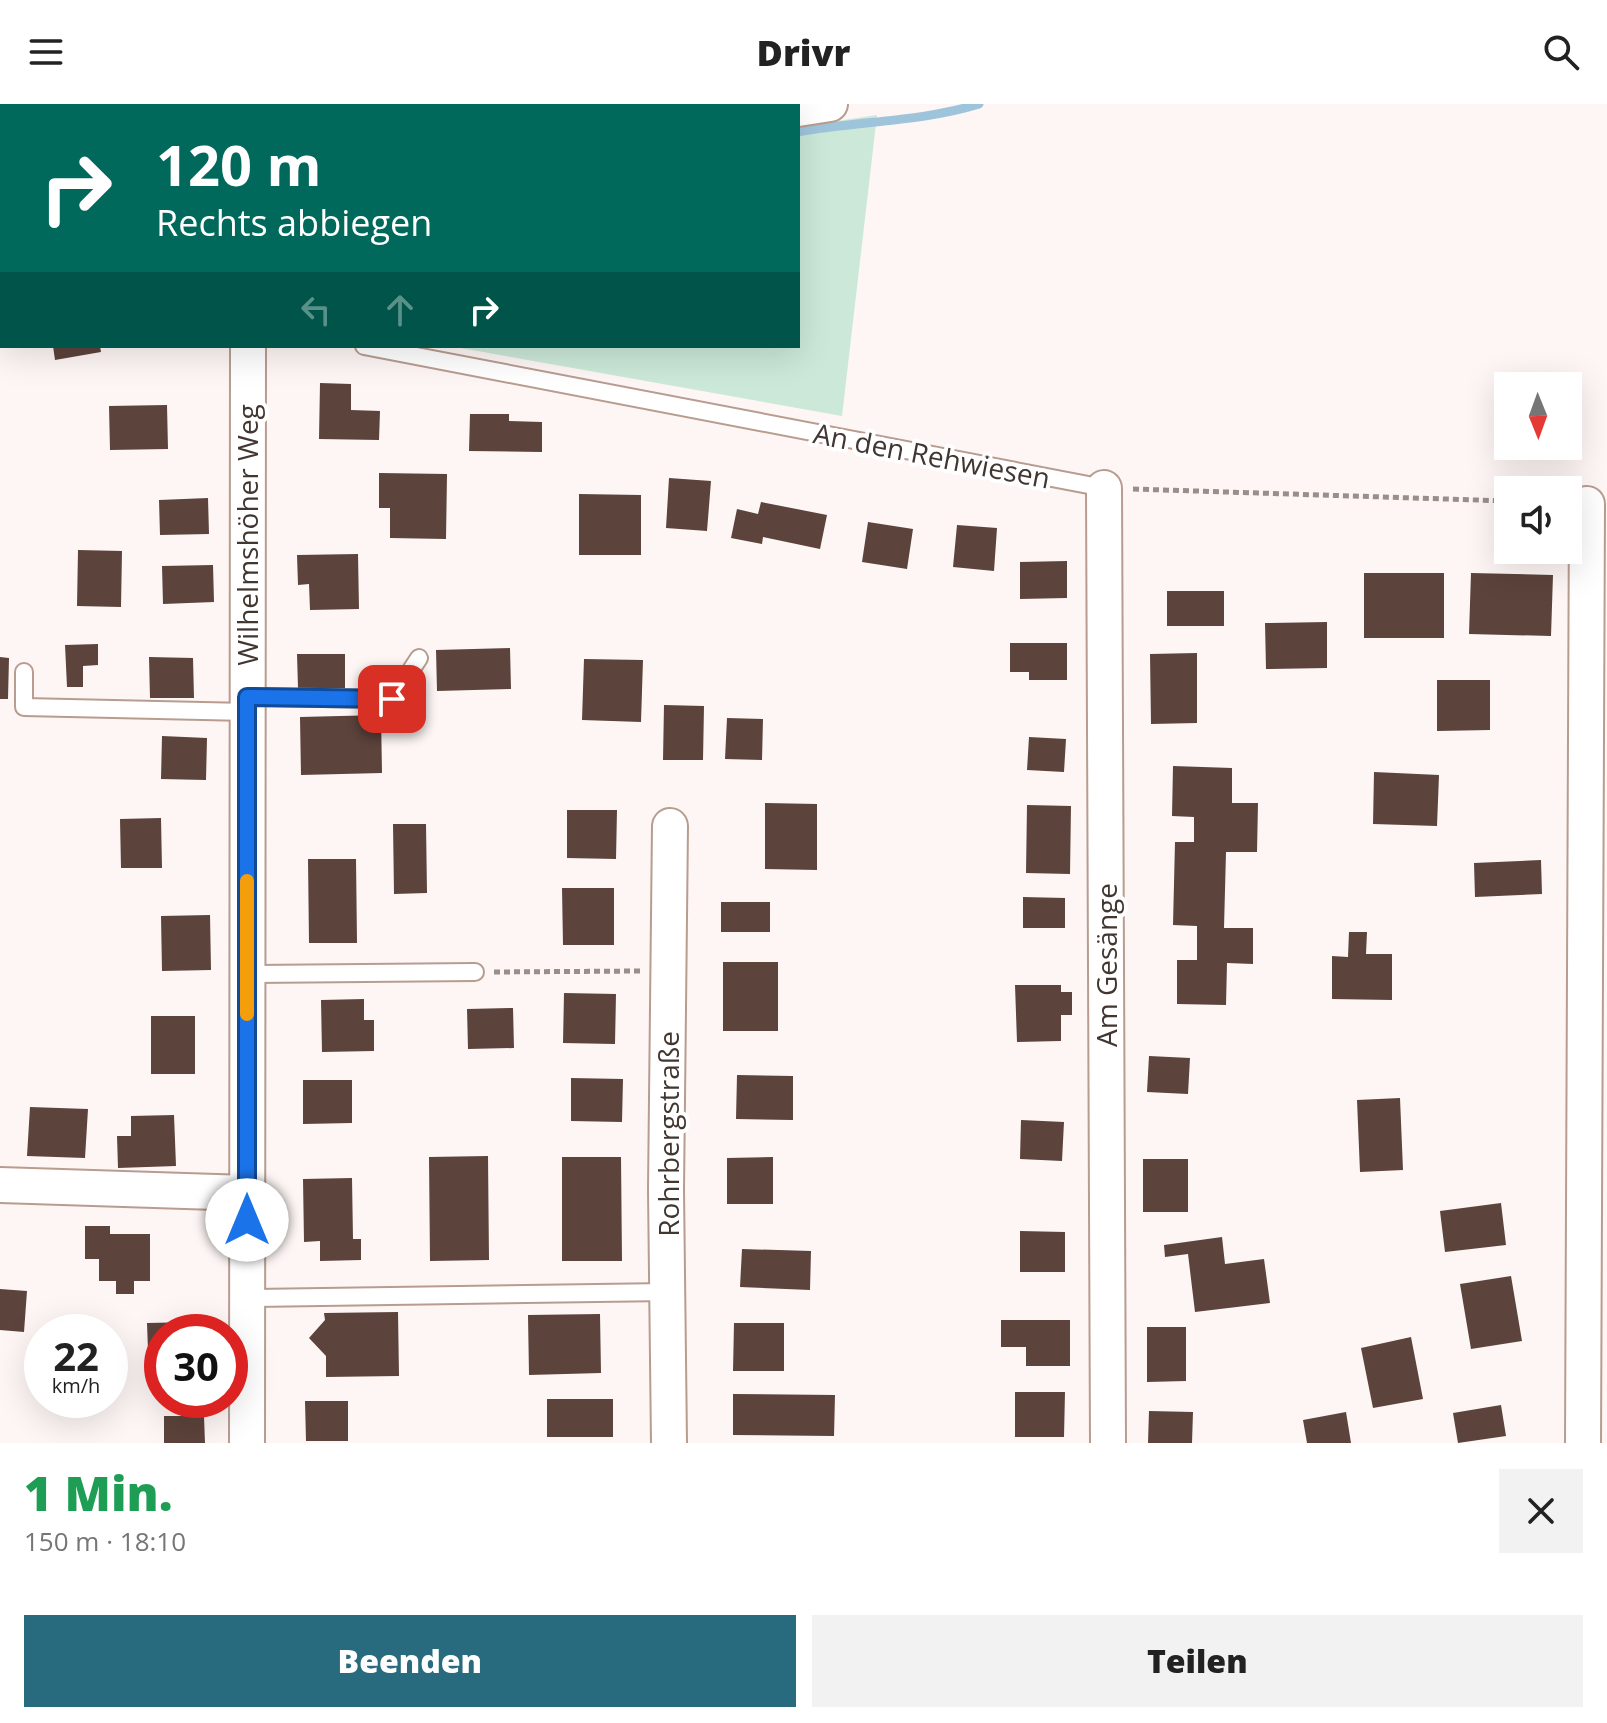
<!DOCTYPE html>
<html lang="de">
<head>
<meta charset="utf-8">
<style>
	:root { --surface:#fff; --page:#f2f2f2; --text:#222; --muted:#767676; --accent:#296b7e }
	body { margin:0; font-family:"Open Sans",sans-serif; background:var(--page); color:var(--text); height:100vh; display:flex; flex-direction:column; font-size:30px; white-space:nowrap }
	* { box-sizing:border-box; margin:0 }
	p { font-size:26px; color:var(--muted) }
	.icon { flex:none; width:44px; height:44px; fill:none; stroke:currentColor; stroke-width:2; stroke-linecap:round; stroke-linejoin:round }
	.map { position:relative; height:1339px; overflow:hidden }
	.panel { display:flex; flex-direction:column; background:var(--surface); flex:1 }
	.panel>* { flex:none }
	.banner { position:absolute; left:0px; top:0px; width:800px; height:244px; box-shadow:0 8px 32px #0002; background:#00695c; color:#fff; overflow:hidden }
	.needle { width:52px; rotate:179deg }
	.controls { position:absolute; left:1494px; top:268px; display:grid; gap:16px }
	.controls a { display:grid; place-items:center; width:88px; height:88px; border-radius:0px; background:var(--surface); box-shadow:0 8px 32px #0002; font-size:40px }
	.speed { position:absolute; left:24px; top:1210px; display:flex; gap:16px; font-size:40px; font-weight:700; text-align:center }
	.speed>* { display:grid; place-content:center; width:104px; height:104px; border-radius:50%; background:var(--surface); box-shadow:0 8px 32px #0002; line-height:1 }
	.speed small { font-size:20px; font-weight:400 }
	.speed .limit { border:12px solid #d22; background:#fff; color:#111 }
	.pin { position:absolute; display:grid; place-items:center; width:68px; height:68px; color:#fff; margin:-34px; border-radius:16px; box-shadow:0 4px 12px #0006 }
	.me { position:absolute; width:88px; margin:-44px; rotate:0deg; stroke-linejoin:round; filter:drop-shadow(0 0 6px #0008) }
	.turn { display:flex; align-items:center; gap:28px; height:168px; padding:0 24px; font-size:36px }
	.turn .icon { width:104px; height:104px; stroke-width:2.5 }
	.turn b { display:block; font-size:56px; line-height:68px }
	.lanes { display:flex; align-items:center; height:76px; padding:0 24px; background:#0003; justify-content:center; gap:40px; direction:ltr }
	.lanes .off { opacity:.35 }
	.round { display:grid; place-items:center; flex:none; width:84px; height:84px; border-radius:0px; background:var(--page) }
	.summary { display:flex; align-items:center; justify-content:space-between; height:136px; padding:0 24px }
	h1 { font-size:48px; font-weight:800; line-height:60px; color:#1e9e55 }
	.action { display:flex; gap:16px; margin-top:auto; padding:16px 24px }
	.action a { flex:1; height:92px; border-radius:0px; background:var(--accent); color:#fff; font-size:32px; font-weight:800; line-height:92px; text-align:center }
	.action a+a { background:var(--page); color:var(--text) }
	header { display:flex; justify-content:space-between; align-items:center; height:104px; padding:0 24px; background:var(--surface); font-size:36px; font-weight:800 }
	.map>svg:first-child { display:block }
	.green { fill:#cbe8d8 }
	.lines { fill:none; stroke-linecap:round; stroke-linejoin:round }
	.stream { stroke:#9ec4dc; stroke-width:9 }
	.building { fill:#5c433b }
	.lane-casing { stroke:#b89c90; stroke-width:20 }
	.street-casing { stroke:#b89c90; stroke-width:38 }
	.path { stroke:#988e8a; stroke-width:5; stroke-dasharray:6 4; stroke-linecap:butt }
	.lane { stroke:#fff; stroke-width:16 }
	.street { stroke:#fff; stroke-width:34 }
	.route-casing { stroke:#114b97; stroke-width:20 }
	.route { stroke:#1a73e8; stroke-width:14 }
	.slow { stroke:#f59e0b; stroke-width:14 }
	.labels { text-anchor:middle; dominant-baseline:central; stroke-width:8; stroke-linejoin:round; paint-order:stroke }
	.street-label { font-size:28px; fill:#423631; stroke:#fff }
</style>
</head>
<body>
<header><svg class="icon" aria-label="menu" viewBox="0 0 24 24"><path d="M4 6h16M4 12h16M4 18h16"/></svg>Drivr<svg class="icon" aria-label="search" viewBox="0 0 24 24"><circle cx="10" cy="10" r="6"/><path d="M15 15l6 6"/></svg></header>
<div class="map">
<svg width="1607" height="1339" viewBox="0 0 1607 1339">
	<rect width="100%" height="100%" fill="#fdf6f4"/>
	<!-- green -->
	<path class="green" d="M877,11l-35,301 -393,-70h349v-219z"/>
	<g class="lines">
		<!-- stream -->
		<path class="stream" d="M620,0v2
			M798,28c60,-11 123,-10 181,-28"/>
	</g>
	<!-- building -->
	<path class="building" d="M53,242h47l1,6 -46,8z
		M320,279l31,1v26l29,1 -1,29 -60,-1z
		M167,301l1,44 -58,1 -1,-44z
		M470,310h39v7l33,1v30l-73,-1z
		M379,369l68,1 -1,65 -56,-1v-30h-11z
		M669,374l42,3 -4,50 -41,-3z
		M579,390l62,1v60h-62z
		M208,394l1,36 -49,1 -1,-35z
		M761,398l66,13 -7,34 -57,-12 -1,7 -31,-6 6,-29 21,5z
		M868,418l45,7 -6,40 -45,-7z
		M957,421l40,3 -3,43 -41,-4z
		M78,446l44,1 -1,56 -44,-1z
		M358,450l1,55 -49,1 -1,-26 -11,1 -1,-30z
		M1067,457v37l-47,1v-37z
		M213,461l1,37 -51,2 -1,-38z
		M1364,469h80v65h-80z
		M1471,469l82,2 -2,61 -82,-2z
		M1167,487h57v35h-57z
		M1327,518v46l-61,1 -1,-46z
		M1010,539h57v37h-38v-8h-19z
		M98,540v21l-15,1v21h-16l-2,-42z
		M510,544l1,41 -74,2 -1,-41z
		M1197,549v70l-46,1 -1,-70z
		M297,550h48v34h-47z
		M0,553l9,1 -1,41h-8z
		M149,553l44,1 1,40h-44z
		M584,555l59,1 -2,62 -59,-2z
		M1437,576h53v50l-53,1z
		M664,601l40,1 -1,54h-40z
		M381,611l1,58 -81,2 -1,-58z
		M727,614l36,1 -1,41 -37,-1z
		M162,632l45,2 -1,42 -45,-1z
		M1029,633l37,2 -2,33 -37,-2z
		M1173,662l59,2v35h26l-1,49h-31l-2,76h29v36l-26,-1 -1,42 -49,-1v-44h20v-34l-24,-1 2,-83h19v-25l-22,-1z
		M1374,668l65,3 -2,51 -64,-2z
		M765,699l52,1v66l-52,-1z
		M1027,701l44,1 -1,68 -44,-1z
		M567,706h50l-1,49 -49,-1z
		M161,714l1,50h-41l-1,-49z
		M393,720h33l1,69 -33,1z
		M308,755h48l1,84h-48z
		M1541,756l1,34 -67,3 -1,-34z
		M562,784h52v57h-51z
		M1023,793l42,1v30h-42z
		M721,798h49v30h-49z
		M210,811l1,55 -49,1 -1,-55z
		M1349,828h18l-1,22h26v46l-60,-1v-43l16,1z
		M723,858h55v69h-55z
		M1015,881h46v7h11v23h-11v26l-44,1z
		M564,889l52,1 -1,50 -52,-1z
		M364,895v21h10v31l-52,1 -1,-52z
		M513,904l1,40 -46,1 -1,-40z
		M151,912h44v58h-44z
		M1149,952l41,2 -2,36 -41,-2z
		M737,971l56,1v44l-57,-1z
		M571,974l52,1 -1,43 -51,-1z
		M303,976h49v43l-49,1z
		M1400,994l3,72 -43,2 -3,-72z
		M30,1003l58,2 -3,49 -58,-2z
		M174,1011l2,51 -58,2 -1,-32h14v-20z
		M1021,1016l43,2 -2,39 -42,-2z
		M488,1052l1,104 -59,1 -1,-104z
		M562,1053h59l1,104h-60z
		M773,1053v47h-46v-46z
		M1143,1055h45v53h-45z
		M352,1074l1,61h8v21l-41,1v-20l-16,1 -1,-63z
		M1501,1099l5,42 -61,7 -5,-41z
		M85,1122h25v8h40v47h-16v13h-18v-13h-17v-22h-14z
		M1020,1127l45,1v40h-45z
		M1222,1133l3,27 39,-5 6,44 -75,9 -7,-58 -23,3 -1,-12z
		M742,1145l69,2 -1,39 -70,-3z
		M1511,1172l11,65 -51,8 -11,-65z
		M0,1185l27,2 -3,41 -24,-2z
		M398,1208l1,64 -73,1v-21l-17,-18 16,-18 -1,-7z
		M600,1210l1,59 -72,2 -1,-60z
		M1001,1216h69v46h-44v-19h-25z
		M195,1218v10h-33v45l-13,1 -2,-55z
		M734,1219h50v48h-51z
		M1147,1223h39v54l-39,1z
		M1411,1233l12,62 -50,9 -12,-60z
		M1015,1288h50l-1,45h-49z
		M733,1290l102,1 -1,41 -101,-1z
		M547,1295h66v38h-66z
		M305,1297h43v40h-42z
		M1501,1301l5,31 -48,7 -5,-30z
		M1149,1307l44,1 -1,31h-44z
		M1346,1308l5,31h-44l-4,-23z
		M164,1312h40l1,27h-41z"/>
	<g class="lines">
		<!-- lane casing -->
		<g class="lane-casing">
			<path id="lane" d="M364,242l740,142
				M24,568v35l223,5
				M247,593l145,2 27,-41
				M247,870l228,-2
				M247,1194l421,-6"/>
		</g>
		<!-- street casing -->
		<g class="street-casing">
			<path id="street" d="M281,2v-2
				M798,5l32,-5
				M0,78h2
				M1104,384l4,955
				M0,1081l247,8
				M247,1339l1,-1097
				M669,1339l-3,-253 4,-364
				M1583,1339l4,-939"/>
		</g>
		<!-- path -->
		<path class="path" d="M636,0l1,2
			M1133,385l375,12
			M494,868l146,-1"/>
		<!-- lane -->
		<use href="#lane" class="lane"/>
		<!-- street -->
		<use href="#street" class="street"/>
	</g>
	<g class="lines">
		<!-- route casing -->
		<g class="route-casing">
			<path id="route" d="M247,1116v-523l145,2"/>
		</g>
		<!-- route -->
		<use href="#route" class="route"/>
		<!-- slow -->
		<path class="slow" d="M247,910v-133"/>
	</g>
	<g class="labels">
		<!-- street labels -->
		<g class="street-label">
			<text transform="translate(932 351) rotate(11)">An den Rehwiesen</text>
			<text transform="translate(247 431) rotate(-90)">Wilhelmshöher Weg</text>
			<text transform="translate(1106 861) rotate(-90)">Am Gesänge</text>
			<text transform="translate(668 1030) rotate(-90)">Rohrbergstraße</text>
		</g>
	</g>
</svg>
<div class="controls">
<a><svg class="needle" viewBox="-14 -14 28 28"><path d="M0-13l5 13h-10z" fill="#e53935"/><path d="M0 13l5-13h-10z" fill="#767676"/></svg></a>
<a><svg class="icon" aria-label="sound" viewBox="0 0 24 24"><path d="M4 9h4l5-4v14l-5-4H4zM17 9q2 3 0 6"/></svg></a>
</div>
<div class="speed"><div>22<small>km/h</small></div><div class="limit">30</div></div>
<div class="pin" style="left:392px;top:595px;background:#d93025"><svg class="icon" aria-label="arrive" viewBox="0 0 24 24"><path d="M6 21V4h12l-3 4 3 4H6"/></svg></div>
<svg class="me" style="left:247px;top:1116px" viewBox="-20 -20 40 40"><circle r="19" fill="#fff"/><path d="M0-13L10 11 0 6-10 11z" fill="#1a73e8"/></svg>
<div class="banner">
<div class="turn"><svg class="icon" aria-label="right" viewBox="0 0 24 24"><path d="M7 20v-9h11M14 6l5 5-5 5"/></svg><div><b>120 m</b>Rechts abbiegen</div></div>
<div class="lanes"><svg class="icon off" aria-label="left" viewBox="0 0 24 24"><path d="M17 20v-9H6M10 6l-5 5 5 5"/></svg><svg class="icon off" aria-label="ahead" viewBox="0 0 24 24"><path d="M12 20V5M6 11l6-6 6 6"/></svg><svg class="icon" aria-label="right" viewBox="0 0 24 24"><path d="M7 20v-9h11M14 6l5 5-5 5"/></svg></div>
</div>
</div>
<section class="panel">
<div class="summary"><div><h1>1 Min.</h1><p>150 m · 18:10</p></div><a class="round"><svg class="icon" aria-label="close" viewBox="0 0 24 24"><path d="M6 6l12 12M18 6L6 18"/></svg></a></div>
<div class="action"><a>Beenden</a><a>Teilen</a></div>
</section>
</body>
</html>
